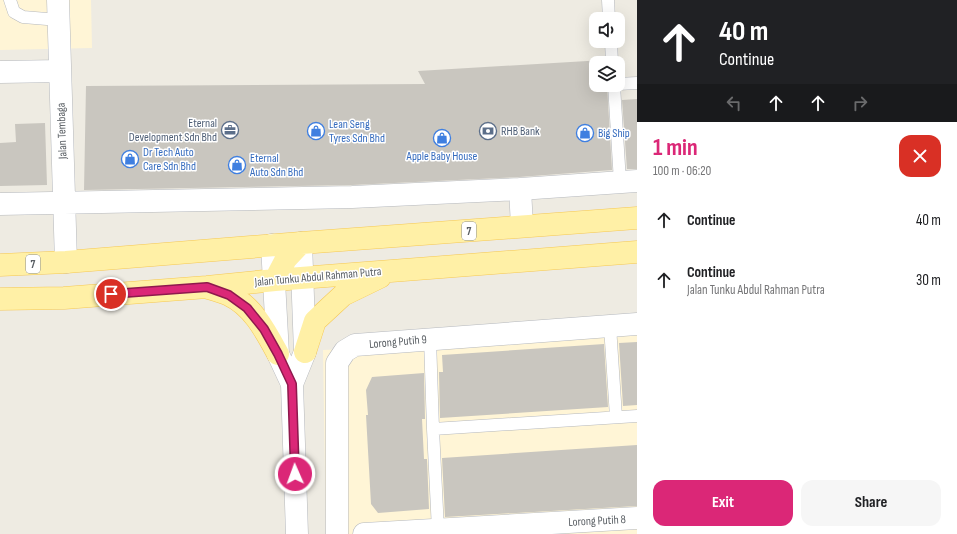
<!DOCTYPE html>
<html lang="en">
<head>
<meta charset="utf-8">
<style>
	:root { --surface:#fff; --page:#f6f6f6; --text:#202124; --muted:#757577; --accent:#db2777 }
	body { margin:0; font-family:"Sofia Sans Condensed",sans-serif; background:var(--page); color:var(--text); height:100vh; display:flex; flex-direction:column; font-size:15px; white-space:nowrap }
	* { box-sizing:border-box; margin:0 }
	p { font-size:13px; color:var(--muted) }
	.icon { flex:none; width:22px; height:22px; fill:none; stroke:currentColor; stroke-width:2; stroke-linecap:round; stroke-linejoin:round }
	.map { position:relative; flex:1; overflow:hidden }
	.side { display:flex; flex-direction:column; background:var(--surface); width:320px }
	.side>* { flex:none }
	.banner { background:#202124; color:#fff; overflow:hidden }
	.fabs { position:absolute; left:589px; top:12px; display:grid; gap:8px }
	.fabs a { display:grid; place-items:center; width:36px; height:36px; border-radius:8px; background:var(--surface); box-shadow:0 4px 16px #0002; font-size:20px }
	.pin { position:absolute; display:grid; place-items:center; width:34px; height:34px; color:#fff; margin:-17px; border:2px solid #fff; border-radius:50%; box-shadow:0 1px 4px #0007 }
	.me { position:absolute; width:44px; margin:-22px; rotate:358deg; stroke-linejoin:round; filter:drop-shadow(0 0 3px #0008) }
	.turn { display:flex; align-items:center; gap:14px; height:84px; padding:0 16px; font-size:18px }
	.turn .icon { width:52px; height:52px; stroke-width:2.5 }
	.turn b { display:block; font-size:28px; line-height:34px }
	.lanes { display:flex; align-items:center; height:38px; padding:0 16px; background:#0003; justify-content:center; gap:20px; direction:ltr }
	.lanes .off { opacity:.35 }
	.round { display:grid; place-items:center; flex:none; width:42px; height:42px; border-radius:12px; background:var(--page) }
	.overview { display:flex; align-items:center; justify-content:space-between; height:68px; padding:0 16px }
	h1 { font-size:24px; font-weight:700; line-height:30px; color:var(--accent) }
	.cta { display:flex; gap:8px; margin-top:auto; padding:8px 16px }
	.cta a { flex:1; height:46px; border-radius:12px; background:var(--accent); color:#fff; font-size:16px; font-weight:700; line-height:46px; text-align:center }
	.cta a+a { background:var(--page); color:var(--text) }
	ul { padding:0; list-style:none }
	li { display:flex; align-items:center; gap:12px; height:60px; padding:0 16px }
	li div { flex:1 }
	li b { display:block; font-size:15px }
	li em { font-style:normal }
	main { display:flex; flex:1; min-height:0 }
	.map>svg:first-child { display:block }
	.commercial { fill:#fff5d6 }
	.building { fill:#c9c6bf }
	.lines { fill:none; stroke-linecap:round; stroke-linejoin:round }
	.service-casing { stroke:#b5b8bd; stroke-width:13 }
	.minor-casing { stroke:#b5b8bd; stroke-width:23 }
	.tertiary-casing { stroke:#b5b8bd; stroke-width:23 }
	.primary-casing { stroke:#f6c853; stroke-width:23 }
	.service { stroke:#fff; stroke-width:12 }
	.minor { stroke:#fff; stroke-width:22 }
	.tertiary { stroke:#fff; stroke-width:22 }
	.primary { stroke:#fff0a6; stroke-width:22 }
	.route-casing { stroke:#8e194d; stroke-width:10 }
	.route { stroke:#db2777; stroke-width:7 }
	.labels { text-anchor:middle; dominant-baseline:central; stroke-width:3; stroke-linejoin:round; paint-order:stroke }
	.shield { fill:#fff; stroke:#8c8f92; stroke-width:1 }
	.shield-label { font-size:11px; font-weight:bold; fill:#5a5f64 }
	.service-label { font-size:12px; fill:#4e5e75; stroke:#fff; text-anchor:end }
	.shop-label { font-size:12px; fill:#366cbe; stroke:#fff; text-anchor:start }
	.street-label { font-size:12px; fill:#5a5f64; stroke:#fff }
</style>
</head>
<body>
<main>
<div class="map">
<svg width="637" height="534" viewBox="0 0 637 534">
	<rect width="100%" height="100%" fill="#eeebe2"/>
	<!-- commercial -->
	<path class="commercial" d="M0,0h91l1,48 -92,2z
		M637,334v200h-311l-3,-184z"/>
	<!-- building -->
	<path class="building" d="M604,60v3h-8v22h11l5,85 -93,7 -167,8 -268,5 2,-104 339,-2 -7,-13z
		M637,99v70h-10l-5,-69z
		M45,123l2,62 -47,1v-43l16,-1 -1,-18z
		M637,342v63l-14,1 -4,-63z
		M604,344l4,63 -168,11 -1,-46h4l-1,-17z
		M424,373l1,46h-3l2,40h3l2,50 -51,4 -7,-9 -5,-89h2l-2,-25 6,-13z
		M637,445v61l-192,11 -3,-59z"/>
	<g class="lines">
		<!-- service casing -->
		<g class="service-casing">
			<path id="service" d="M10,0l4,12 9,5 36,3
				M608,0l1,19
				M611,41l1,22
				M618,84l19,-1
				M614,85l6,97
				M610,326l6,91
				M430,339l3,90 5,101
				M433,429l204,-13"/>
		</g>
		<!-- minor casing -->
		<g class="minor-casing">
			<path id="minor" d="M58,0l8,262
				M0,72l60,-1
				M520,189l2,37
				M0,204l352,-7 168,-8 117,-8
				M337,534v-171l8,-12 10,-6 282,-21
				M364,534l273,-16"/>
		</g>
		<!-- tertiary casing -->
		<g class="tertiary-casing">
			<path id="tertiary" d="M272,245l6,109 14,30 5,150
				M292,384l13,-32 -4,-109"/>
		</g>
		<!-- primary casing -->
		<g class="primary-casing">
			<path id="primary" d="M0,265l66,-3 235,-19 336,-25
				M275,280l11,-21 15,-16
				M208,288c7,2 14,4 21,7 24,11 37,37 49,59
				M0,299l64,-1 143,-11 68,-7 362,-28
				M305,352l10,-31 28,-26 37,-18"/>
		</g>
		<!-- service -->
		<use href="#service" class="service"/>
		<!-- minor -->
		<use href="#minor" class="minor"/>
		<!-- tertiary -->
		<use href="#tertiary" class="tertiary"/>
		<!-- primary -->
		<use href="#primary" class="primary"/>
	</g>
	<g class="lines">
		<!-- route casing -->
		<g class="route-casing">
			<path id="route" d="M111,294l96,-7 22,8 18,13 17,21 14,25 14,30 3,90"/>
		</g>
		<!-- route -->
		<use href="#route" class="route"/>
	</g>
	<!-- icons -->
	<defs>
		<g id="office-ring" transform="scale(0.9)"><circle r="9.5" fill="#fff" stroke="#5c6f8a" stroke-width="1.5"/><path d="M-6-3h4V-5.5h4V-3h4V5H-6ZM-1-4.5V-3h2v-1.5ZM-6 0V1H6V0Z" fill="#5c6f8a"/></g>
		<g id="shop-ring" transform="scale(0.9)"><circle r="9.5" fill="#fff" stroke="#3f7fe0" stroke-width="1.5"/><path d="M-5-2.5h2.3a2.7 3.5 0 0 1 5.4 0H5L5.5 6h-11ZM-1.5-2.5h3a1.5 2.3 0 0 0-3 0Z" fill="#3f7fe0"/></g>
		<g id="bank-ring" transform="scale(0.9)"><circle r="9.5" fill="#fff" stroke="#5c6f8a" stroke-width="1.5"/><path d="M-6-4H6V4H-6ZM0-2.3a2.3 2.3 0 1 0 0 4.6a2.3 2.3 0 1 0 0-4.6Z" fill="#5c6f8a"/></g>
	</defs>
	<g fill-rule="evenodd">
		<use href="#office-ring" x="230" y="130"/>
		<use href="#shop-ring" x="316" y="131"/>
		<use href="#bank-ring" x="488" y="131"/>
		<use href="#shop-ring" x="585" y="133"/>
		<use href="#shop-ring" x="442" y="138"/>
		<use href="#shop-ring" x="130" y="159"/>
		<use href="#shop-ring" x="237" y="165"/>
	</g>
	<g class="labels">
		<!-- shield labels -->
		<g class="shield">
			<rect x="462" y="222" width="14" height="18" rx="3"/>
			<rect x="26" y="255" width="14" height="18" rx="3"/>
		</g>
		<g class="shield-label">
			<text x="469" y="231">7</text>
			<text x="33" y="264">7</text>
		</g>
		<!-- service labels -->
		<g class="service-label">
			<text x="217" y="123">Eternal<tspan x="217" dy="14">Development Sdn Bhd</tspan></text>
			<text x="501" y="131" text-anchor="start">RHB Bank</text>
		</g>
		<!-- shop labels -->
		<g class="shop-label">
			<text x="329" y="124">Lean Seng<tspan x="329" dy="14">Tyres Sdn Bhd</tspan></text>
			<text x="598" y="133">Big Ship</text>
			<text x="143" y="152">Dr Tech Auto<tspan x="143" dy="14">Care Sdn Bhd</tspan></text>
			<text x="442" y="156" text-anchor="middle">Apple Baby House</text>
			<text x="250" y="158">Eternal<tspan x="250" dy="14">Auto Sdn Bhd</tspan></text>
		</g>
		<!-- street labels -->
		<g class="street-label">
			<text transform="translate(62 131) rotate(-92)">Jalan Tembaga</text>
			<text transform="translate(318 277) rotate(-5)">Jalan Tunku Abdul Rahman Putra</text>
			<text transform="translate(398 342) rotate(-5)">Lorong Putih 9</text>
			<text transform="translate(597 521) rotate(-3)">Lorong Putih 8</text>
		</g>
	</g>
</svg>
<div class="fabs">
<a><svg class="icon" aria-label="sound" viewBox="0 0 24 24"><path d="M4 9h4l5-4v14l-5-4H4zM17 9q2 3 0 6"/></svg></a>
<a><svg class="icon" aria-label="layers" viewBox="0 0 24 24"><path d="M12 4l9 5-9 5-9-5zM3 14l9 5 9-5"/></svg></a>
</div>
<div class="pin" style="left:111px;top:294px;background:#d93025"><svg class="icon" aria-label="arrive" viewBox="0 0 24 24"><path d="M6 21V4h12l-3 4 3 4H6"/></svg></div>
<svg class="me" style="left:295px;top:474px" viewBox="-20 -20 40 40"><circle r="17" fill="#db2777" stroke="#fff" stroke-width="3"/><path d="M0-11L8 9 0 5-8 9z" fill="#fff"/></svg>
</div>
<section class="side">
<div class="banner">
<div class="turn"><svg class="icon" aria-label="ahead" viewBox="0 0 24 24"><path d="M12 20V5M6 11l6-6 6 6"/></svg><div><b>40 m</b>Continue</div></div>
<div class="lanes"><svg class="icon off" aria-label="left" viewBox="0 0 24 24"><path d="M17 20v-9H6M10 6l-5 5 5 5"/></svg><svg class="icon" aria-label="ahead" viewBox="0 0 24 24"><path d="M12 20V5M6 11l6-6 6 6"/></svg><svg class="icon" aria-label="ahead" viewBox="0 0 24 24"><path d="M12 20V5M6 11l6-6 6 6"/></svg><svg class="icon off" aria-label="right" viewBox="0 0 24 24"><path d="M7 20v-9h11M14 6l5 5-5 5"/></svg></div>
</div>
<div class="overview"><div><h1>1 min</h1><p>100 m · 06:20</p></div><a class="round" style="background:#d93025;color:#fff"><svg class="icon" aria-label="close" viewBox="0 0 24 24"><path d="M6 6l12 12M18 6L6 18"/></svg></a></div>
<ul>
<li><svg class="icon" aria-label="ahead" viewBox="0 0 24 24"><path d="M12 20V5M6 11l6-6 6 6"/></svg><div><b>Continue</b></div><em>40 m</em></li>
<li><svg class="icon" aria-label="ahead" viewBox="0 0 24 24"><path d="M12 20V5M6 11l6-6 6 6"/></svg><div><b>Continue</b><p>Jalan Tunku Abdul Rahman Putra</p></div><em>30 m</em></li>
</ul>
<div class="cta"><a>Exit</a><a>Share</a></div>
</section>
</main>
</body>
</html>
